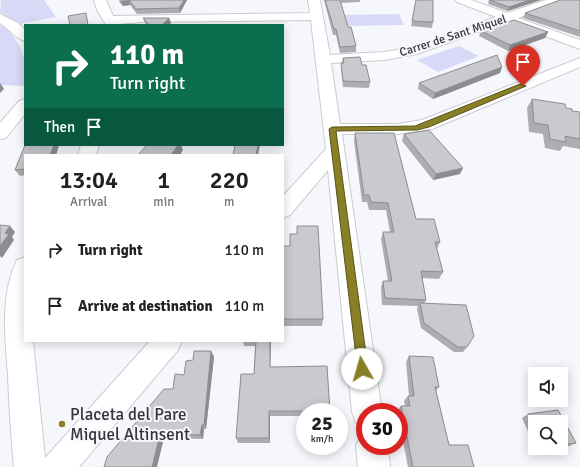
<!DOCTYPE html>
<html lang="en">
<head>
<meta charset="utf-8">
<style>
	:root { --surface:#fff; --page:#f2f2f2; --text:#222; --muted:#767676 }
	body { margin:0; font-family:Signika,sans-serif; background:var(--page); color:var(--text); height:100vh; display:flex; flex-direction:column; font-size:15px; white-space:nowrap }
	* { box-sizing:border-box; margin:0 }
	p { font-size:13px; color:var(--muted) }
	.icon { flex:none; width:22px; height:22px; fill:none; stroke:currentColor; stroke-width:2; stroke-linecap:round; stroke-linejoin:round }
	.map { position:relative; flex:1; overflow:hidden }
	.side { position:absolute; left:24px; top:154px; width:260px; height:188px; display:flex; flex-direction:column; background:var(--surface); border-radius:0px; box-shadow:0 2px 10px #0003 }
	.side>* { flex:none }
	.hud { position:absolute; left:24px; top:24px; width:260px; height:122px; border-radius:0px; box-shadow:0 2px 10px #0003; background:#0b6e4f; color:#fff; overflow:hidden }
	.controls { position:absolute; left:528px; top:367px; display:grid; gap:8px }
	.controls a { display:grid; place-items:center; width:40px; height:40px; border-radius:0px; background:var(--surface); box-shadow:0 2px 10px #0003; font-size:20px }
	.speed { position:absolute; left:296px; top:403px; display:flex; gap:8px; font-size:20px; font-weight:700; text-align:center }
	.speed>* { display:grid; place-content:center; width:52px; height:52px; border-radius:50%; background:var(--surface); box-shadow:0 2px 10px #0003; line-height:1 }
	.speed small { font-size:10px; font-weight:400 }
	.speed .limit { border:6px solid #d22; background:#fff; color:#111 }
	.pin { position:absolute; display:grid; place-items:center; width:34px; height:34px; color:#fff; margin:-41px -17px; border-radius:50% 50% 50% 0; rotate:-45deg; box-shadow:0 0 4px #0007 }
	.pin .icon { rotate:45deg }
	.me { position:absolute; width:44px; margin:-22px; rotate:353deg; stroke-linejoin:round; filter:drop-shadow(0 0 3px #0008) }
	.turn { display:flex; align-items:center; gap:14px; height:84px; padding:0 20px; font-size:18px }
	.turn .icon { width:52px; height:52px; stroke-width:2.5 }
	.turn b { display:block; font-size:28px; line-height:34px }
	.then { display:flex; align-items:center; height:38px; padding:0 20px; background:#0003; gap:8px; font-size:15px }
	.eta { display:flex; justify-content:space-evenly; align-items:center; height:68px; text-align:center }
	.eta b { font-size:24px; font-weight:600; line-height:28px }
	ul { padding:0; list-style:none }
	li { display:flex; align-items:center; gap:12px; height:56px; padding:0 20px }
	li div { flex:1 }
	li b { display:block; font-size:15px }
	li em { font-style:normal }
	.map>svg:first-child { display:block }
	.green { fill:#d8d9f6 }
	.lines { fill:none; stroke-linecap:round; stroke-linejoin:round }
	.minor-casing { stroke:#cbcbd0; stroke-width:2 }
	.minor { fill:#fff; fill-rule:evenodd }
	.wall { fill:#adadb1 }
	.shaded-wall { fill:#8d8d90 }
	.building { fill:#c9c9ce; stroke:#8d8d90 }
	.route { fill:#887f26; stroke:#585319 }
	.poi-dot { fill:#887f26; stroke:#f6f7fc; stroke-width:1.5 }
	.labels { text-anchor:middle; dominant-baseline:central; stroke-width:4; stroke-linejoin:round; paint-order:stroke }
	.far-street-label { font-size:12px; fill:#353537; stroke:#f6f7fc }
	.near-poi-label { font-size:17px; fill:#353537; stroke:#f6f7fc; text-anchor:start }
</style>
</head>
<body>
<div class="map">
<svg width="580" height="467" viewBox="0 0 580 467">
	<rect width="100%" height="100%" fill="#f6f7fc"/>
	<!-- green -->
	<path class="green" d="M1,0h43l12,17 -37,7 -19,-12z
		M399,14l5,11 -66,1 -3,-11z
		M0,25c20,11 30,39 24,61l-24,-1z
		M459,46l20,10 -41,16 -21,-12z"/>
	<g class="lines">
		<!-- minor casing -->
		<g class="minor-casing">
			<path id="minor" d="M94,0h12l7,16 197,-3 -2,-13h12l10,55 54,-3 30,-5 82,-30 -39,-15 -2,-2h16l36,13 39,-13h16l-2,2 -42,16 62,22v9l-73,-27 -90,32 -33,6 -53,3 9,61h58l24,-4 158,-62v9l-148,62 -34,5h-56l40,278h-17v14l-9,-3 -4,-11 -24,-242 -38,45 -7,3v-22l43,-47 -15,-129 -168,2 -37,3 -9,-15z
				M0,14l18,9 7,7v11c-9,-2 -17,-13 -25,-18z
				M25,99v15l-19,24 -6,1v-16l19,-22z
				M81,145h18l-3,10h-18z
				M25,257v84h8l12,117 105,-117h32l-4,9 -99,117h-65c-3,-31 -5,-61 -6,-92 -3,-37 -8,-80 9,-115z
				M365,433v13h23l2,21h-32l-2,-21 5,-11z"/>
		</g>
		<!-- minor -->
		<use href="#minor" class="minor"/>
	</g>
	<!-- wall -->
	<path class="wall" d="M119,0h68l-7,13 -43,1 -7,-9 -7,1 -3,-3z
		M324,0h36v2l-19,1 7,24 8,19v6l-16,1 -4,-18h-3z
		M416,0l17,22 -1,6 -21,-2z
		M489,0h52l-34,11 -19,-7z
		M580,0v37l-57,-19 2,-5z
		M143,18h26l2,5 -2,2h-23l-1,-2z
		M481,31l67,1 -3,6 -37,13 -29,-15z
		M343,58l19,7 8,17 -1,6 -26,-1 -2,-19v-5h1z
		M502,67l-2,6 -67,26 -15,-10 1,-6z
		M532,99l34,9 6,3 8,1v37l-17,-3 -3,5 -15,-3 -2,-14 -14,-2 -2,-24z
		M355,133l61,86 24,23 -3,7 6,23 -4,7 -17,-1 4,22 -2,4 43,43 -4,5h-9l-33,-24 -4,-19 1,-3 -36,-1 -1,-18 2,-6h5l-7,-42 2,-7h7l-4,-22h-17l-2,-8h-5l-8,-61z
		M404,134l56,40 -27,6 -31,-39z
		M25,145h34l-3,10h-31v20l-5,1 -5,-6z
		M283,246l40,73 -1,7h-39z
		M243,341h28l-1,26 60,44 -1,1h-24v4h-35v27h-32l-2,-5 18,-64 1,-28h-11z
		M211,351l3,6 -8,72h-2l-1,10 -39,-1 -60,29 69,-78 11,-14 9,-15z
		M409,356l30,31 -3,4 13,54 25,22h-66l-9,-47v-8h-1l-1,-1 4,-5h4l-1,-5 4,-5h1l-3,-34z
		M558,410l18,33 -7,3 -8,1v-25h-26v25l-13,-29 6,-4z
		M536,448h20l-19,3z"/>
	<!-- shaded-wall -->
	<path class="shaded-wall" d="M129,0l1,5 -7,1 -2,-5z
		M184,0h3l-7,13 -1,-5z
		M530,0h11l-34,11 2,-4z
		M169,18l2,5 -2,2h-7z
		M548,32l-3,6 -37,13 2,-6z
		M502,67l-2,6 -67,26 2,-6z
		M0,83l4,6 -4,4z
		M54,145h5l-3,10h-6z
		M178,145h3l2,5 -3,5h-9z
		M258,145h2l-2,10h-2z
		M463,168l-3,6 -27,6 3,-6z
		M10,226l5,6 -3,5 2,3 -12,18 -2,-2v-10l5,-13z
		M270,341h1l-1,32z
		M211,351l3,6 -8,72 -2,-4z
		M269,411l1,5v27l-1,-5z
		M202,425l2,4 -1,10 -3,-4z
		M160,434l4,4 -7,29h-5z"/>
	<!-- building -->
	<path class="building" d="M129,0h55l-5,8 -43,1z
		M325,0h15l8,27h3l5,19 -16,1 -4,-18h-2z
		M416,0h17v22l-21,-1z
		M489,0h41l-21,7z
		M560,0h20v31l-55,-18z
		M86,13l2,12h-18l-2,-9z
		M143,18h26l-7,7h-13z
		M514,20l34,12 -38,13 -29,-14z
		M497,55l5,12 -67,26 -16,-10z
		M360,57l2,8h4l4,17 -27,-1 -2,-18h3l-1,-5z
		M532,99l33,5 1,4 6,1v2l8,1v27l-15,-3 1,6 -16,-3 -2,-14 -14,-2z
		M429,130l34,38 -27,6 -32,-40z
		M355,133h39l22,86h18l6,23h-5l8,30 -22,-1 5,29 -41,-2 -2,-17h9l-9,-49h11l-6,-29 -17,-1 -2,-7h-5z
		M25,145h29l-4,10h-25v14l-10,1z
		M147,145h31l-7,10h-33z
		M235,145h23l-2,10h-23z
		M0,225l10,1 -5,7 4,1 -9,12z
		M297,226h21l5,93h-40v-73h7v-12h7z
		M420,303l46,2 8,31 -7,11h-9l-34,-24z
		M256,341h14v26l57,-1 3,45h-61v27h-33l5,-64h13z
		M194,351h17l-7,74h-2l-2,10 -40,-1 -8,33h-48l3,-10 57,-68h9l2,-15 9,1 2,-14 7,-1z
		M409,356l24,1 6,30h-4l14,58h19l6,22h-61l-12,-61h9l-2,-10h6z
		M558,410l18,33 -15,2v-23h-26v8l-7,-16z"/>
	<!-- route -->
	<path class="route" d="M520,84l6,2 -97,41 -12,3 -81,1 32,238 -2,4 -4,2 -4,-2 -29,-244 3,-2 83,-1z"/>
	<!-- markers -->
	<circle class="poi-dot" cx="62" cy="424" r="4"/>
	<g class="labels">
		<!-- far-street labels -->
		<g class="far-street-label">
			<text transform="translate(453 36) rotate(-18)">Carrer de Sant Miquel</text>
		</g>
		<!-- near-poi labels -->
		<g class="near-poi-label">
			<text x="70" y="414">Placeta del Pare<tspan x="70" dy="20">Miquel Altinsent</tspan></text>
		</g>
	</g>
</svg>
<div class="controls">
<a><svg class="icon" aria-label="sound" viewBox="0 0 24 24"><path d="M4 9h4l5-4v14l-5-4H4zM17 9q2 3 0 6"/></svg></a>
<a><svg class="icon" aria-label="search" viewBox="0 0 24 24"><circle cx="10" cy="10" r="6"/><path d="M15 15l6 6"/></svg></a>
</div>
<div class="speed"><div>25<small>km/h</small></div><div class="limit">30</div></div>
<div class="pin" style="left:523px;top:86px;background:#d93025"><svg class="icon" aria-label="arrive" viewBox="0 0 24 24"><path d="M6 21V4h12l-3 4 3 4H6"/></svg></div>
<svg class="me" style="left:362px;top:369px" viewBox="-20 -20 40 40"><circle r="19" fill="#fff"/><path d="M0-13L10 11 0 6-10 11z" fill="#887f26"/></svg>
<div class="hud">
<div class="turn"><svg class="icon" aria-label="right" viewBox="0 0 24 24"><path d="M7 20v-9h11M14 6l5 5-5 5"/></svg><div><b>110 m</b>Turn right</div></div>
<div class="then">Then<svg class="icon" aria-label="arrive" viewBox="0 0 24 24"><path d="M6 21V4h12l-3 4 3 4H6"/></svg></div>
</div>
<section class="side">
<div class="eta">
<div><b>13:04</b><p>Arrival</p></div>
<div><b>1</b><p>min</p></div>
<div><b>220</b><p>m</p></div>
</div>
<ul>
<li><svg class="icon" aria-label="right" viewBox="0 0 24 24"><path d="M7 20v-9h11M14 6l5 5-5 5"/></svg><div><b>Turn right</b></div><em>110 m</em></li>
<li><svg class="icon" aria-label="arrive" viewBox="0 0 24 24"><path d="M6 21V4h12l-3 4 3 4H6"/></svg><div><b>Arrive at destination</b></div><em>110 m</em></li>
</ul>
</section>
</div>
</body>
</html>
